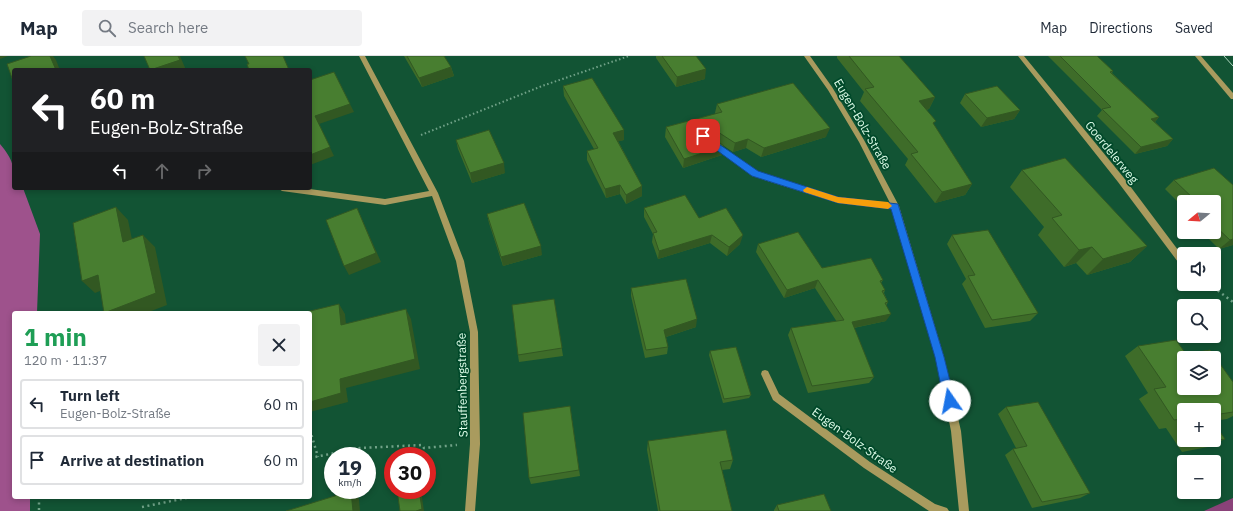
<!DOCTYPE html>
<html lang="en">
<head>
<meta charset="utf-8">
<style>
	:root { --surface:#fff; --page:#f2f2f3; --text:#1f2937; --muted:#747a83; --line:#e0e1e3 }
	body { margin:0; font-family:"IBM Plex Sans",sans-serif; background:var(--page); color:var(--text); height:100vh; display:flex; flex-direction:column; font-size:15px; white-space:nowrap }
	* { box-sizing:border-box; margin:0 }
	p { font-size:13px; color:var(--muted) }
	.icon { flex:none; width:22px; height:22px; fill:none; stroke:currentColor; stroke-width:2; stroke-linecap:round; stroke-linejoin:round }
	.map { position:relative; flex:1; overflow:hidden }
	.panel { position:absolute; left:12px; top:255px; width:300px; height:188px; display:flex; flex-direction:column; background:var(--surface); border-radius:4px; box-shadow:0 2px 6px #0003 }
	.panel>* { flex:none }
	.top-card { position:absolute; left:12px; top:12px; width:300px; height:122px; border-radius:4px; box-shadow:0 2px 6px #0003; background:#202124; color:#fff; overflow:hidden }
	.needle { width:26px; rotate:252deg }
	.controls { position:absolute; left:1177px; top:139px; display:grid; gap:8px }
	.controls a { display:grid; place-items:center; width:44px; height:44px; border-radius:4px; background:var(--surface); box-shadow:0 2px 6px #0003; font-size:20px }
	.speed { position:absolute; left:324px; top:391px; display:flex; gap:8px; font-size:20px; font-weight:700; text-align:center }
	.speed>* { display:grid; place-content:center; width:52px; height:52px; border-radius:50%; background:var(--surface); box-shadow:0 2px 6px #0003; line-height:1 }
	.speed small { font-size:10px; font-weight:400 }
	.speed .limit { border:6px solid #d22; background:#fff; color:#111 }
	.pin { position:absolute; display:grid; place-items:center; width:34px; height:34px; color:#fff; margin:-17px; border-radius:8px; box-shadow:0 2px 6px #0006 }
	.me { position:absolute; width:44px; margin:-22px; rotate:348deg; stroke-linejoin:round; filter:drop-shadow(0 0 3px #0008) }
	.turn { display:flex; align-items:center; gap:14px; height:84px; padding:0 12px; font-size:18px }
	.turn .icon { width:52px; height:52px; stroke-width:2.5 }
	.turn b { display:block; font-size:28px; line-height:34px }
	.lanes { display:flex; align-items:center; height:38px; padding:0 12px; background:#0003; justify-content:center; gap:20px; direction:ltr }
	.lanes .off { opacity:.35 }
	.round { display:grid; place-items:center; flex:none; width:42px; height:42px; border-radius:4px; background:var(--page) }
	.summary { display:flex; align-items:center; justify-content:space-between; height:68px; padding:0 12px }
	h1 { font-size:24px; font-weight:700; line-height:30px; color:#1e9e55 }
	ul { padding:0; list-style:none }
	li { display:flex; align-items:center; gap:12px; height:50px; margin:0 8px 6px; padding:0 4px; border:2px solid var(--line); border-radius:4px }
	li div { flex:1 }
	li b { display:block; font-size:15px }
	li em { font-style:normal }
	header { display:flex; align-items:center; gap:24px; box-sizing:border-box; height:56px; padding:0 20px; background:var(--surface); border-bottom:1px solid var(--line) }
	header strong { font-size:19px }
	nav { display:flex; gap:22px; margin-inline-start:auto; font-size:14px }
	.search { width:280px; height:36px; background:var(--page); display:flex; align-items:center; gap:10px; box-sizing:border-box; padding:0 14px; border-radius:4px; color:var(--muted); font-size:15px }
	.map>svg:first-child { display:block }
	.green { fill:#8a4279 }
	.forest { fill:#9e528c }
	.lines { fill:none; stroke-linecap:round; stroke-linejoin:round }
	.path-far1 { stroke:#71a288; stroke-width:2; stroke-dasharray:1.5 2.5; stroke-linecap:butt }
	.path { stroke:#71a288; stroke-width:2.5; stroke-dasharray:2 3.5; stroke-linecap:butt }
	.minor { fill:#a99b5e; fill-rule:evenodd }
	.tertiary { fill:#a99b5e; fill-rule:evenodd }
	.tram { stroke:#afd6bf; stroke-width:1 }
	.wall { fill:#3e6c29 }
	.shaded-wall { fill:#325822 }
	.building { fill:#487e30; stroke:#325822; fill-rule:evenodd }
	.route { fill:#1a73e8; stroke:#114b97 }
	.slow { fill:#f59e0b }
	.labels { text-anchor:middle; dominant-baseline:central; stroke-width:3.5; stroke-linejoin:round; paint-order:stroke }
	.street-label { font-size:12px; fill:#defde9; stroke:#00492a }
</style>
</head>
<body>
<header>
<strong>Map</strong>
<div class="search"><svg class="icon" aria-label="search" viewBox="0 0 24 24"><circle cx="10" cy="10" r="6"/><path d="M15 15l6 6"/></svg>Search here</div>
<nav><a>Map</a><a>Directions</a><a>Saved</a></nav>
</header>
<div class="map">
<svg width="1233" height="455" viewBox="0 0 1233 455">
	<rect width="100%" height="100%" fill="#125434"/>
	<!-- green -->
	<path class="green" d="M1233,442v13h-29z"/>
	<!-- forest -->
	<path class="forest" d="M0,88c14,17 14,22 14,44h9l17,46 -3,79h-23v184h16v14h-30z"/>
	<g class="lines">
		<!-- path-far1 -->
		<path class="path-far1" d="M421,79l121,-49 87,-30"/>
		<!-- path -->
		<path class="path" d="M1209,228l24,18
			M310,374l8,27
			M310,402l50,-10 62,-3 2,3 33,-3
			M39,441v14
			M142,451l49,-10"/>
		<!-- minor -->
		<path class="minor" d="M359,0h6l73,137 26,68 14,71 2,112 -5,67h-10l5,-67v-112l-14,-71 -24,-65 -47,9 -103,-14 -4,-3h24l83,11 44,-8z
			M804,0h6l22,31 32,53 35,66 45,151 17,74 8,80h-10l-8,-80 -15,-74 -44,-148 -54,-6 -86,-27 -40,-31 3,-2h2l41,29 80,25 52,6 -31,-61 -31,-52z
			M1018,0h6l100,122 60,80v9l-3,-1 -63,-84z
			M765,314l3,1 11,23 91,68 65,42 12,4 2,3h-20l-65,-43 -91,-68 -12,-26 1,-3z"/>
		<!-- tertiary -->
		<path class="tertiary" d="M1195,0h6l32,37v6h-2z"/>
		<!-- tram -->
		<path class="tram" d="M1224,0l9,10"/>
	</g>
	<!-- wall -->
	<path class="wall" d="M404,0h40l7,11 3,9 -32,11z
		M656,0h40l9,23 -29,8 -20,-29z
		M837,0h62l36,41 -6,12 -3,1 8,15 38,59 -7,11 -30,8 -30,-38 3,-6 -48,-58 4,-9 -27,-34z
		M1048,0h49l16,15 -1,2 47,44 -4,5 18,17 -6,7 -32,8 -38,-38 5,-6z
		M563,30l61,54 -6,1 24,45v10l-16,8 -6,-10 -14,4 -19,-38v-9l7,-2 -30,-53z
		M965,38l55,16 -6,9 -33,8 -21,-24z
		M717,48l109,33 -65,20 -15,-9 -13,4 -9,-6 -2,9 -39,13 -18,-31 1,-10 50,-13 -1,-1z
		M456,84l49,33 -33,10 -14,-34z
		M1022,114l125,76 -17,16 -43,13 -11,-12 -12,4 -26,-32 6,-8 -34,-40z
		M1174,124l59,5v60l-14,4 -17,-17h12v-30h-30v6l-19,-19z
		M644,152l55,10 41,26 -13,12 -17,-13 -52,16 -6,-17 1,-8 -9,-17z
		M1184,153v6l-3,-3z
		M487,158l55,41 -39,11 -14,-43z
		M952,179l86,78 -8,8 -45,7 -23,-44 4,-5 -19,-35z
		M758,188l64,24 61,12 -2,3 4,7 -1,3 4,9 -2,4v15l-32,7 20,49 -5,6 -61,10 -20,-58 3,-7 46,-6 -22,-34 -31,10 -28,-46z
		M631,232l65,39 -30,10 2,10 -1,7 -22,4 -14,-62z
		M554,243l9,57 -44,6 -1,-7z
		M1138,290l48,8 47,28v34l-6,3 -13,2v-11h-30v30h30l11,-1 -17,8 -26,5 -16,-24 -7,1 -20,-30 9,-6 -23,-37z
		M710,295l41,44 -2,3 -26,5 -14,-48z
		M570,350l10,70 -49,8 -2,-6z
		M1006,351l84,86 -10,5 -48,10 -27,-53 8,-6 3,-1 -18,-34z
		M648,385l85,19 -3,9 -8,1 10,41h-74l-11,-61z
		M777,449l54,6h-57v-1z"/>
	<!-- shaded-wall -->
	<path class="shaded-wall" d="M0,0h8l-8,3z
		M50,0h3l3,4 4,10h-4z
		M178,0h2l6,14h-35z
		M451,11l3,9 -32,11 -3,-9z
		M706,13l-1,10 -29,8 1,-10z
		M935,41l-6,12 -16,4 6,-12z
		M350,48l4,8 -35,12 15,32 -24,9v-10l5,-39z
		M1020,54l-6,9 -33,8 6,-9z
		M1159,61l-6,7 -2,-5z
		M704,67l-1,9 -4,3 1,-10z
		M830,72l-4,9 -65,20 3,-9z
		M624,74v10l-11,3v-10z
		M748,83l-2,9 -13,4 2,-9z
		M1173,83l-6,7 -32,8 6,-7z
		M724,90l-2,9 -39,13 1,-9z
		M504,107l1,10 -33,10 -2,-10z
		M972,128l-7,11 -30,8 7,-11z
		M620,129v9l-14,4 -1,-9z
		M642,130v10l-16,8v-9z
		M116,151l12,13 7,34 -12,-12z
		M357,152l24,54 -32,13 -5,-9z
		M143,179l12,12 12,58 -21,8h-42z
		M712,179l-2,8 -52,16 1,-8z
		M743,179l-3,9 -13,12 2,-9z
		M1233,183v6l-14,4 11,-9z
		M541,190l1,9 -39,11 -2,-9z
		M1147,190l-17,16 -43,13 16,-16z
		M1092,191l-16,16 -12,4 15,-17z
		M98,219l12,12 -15,6 -13,-12z
		M818,224l-3,8 -31,10 3,-8z
		M339,248l6,10 2,21 -6,-10z
		M406,253l5,10 9,50 -74,19 2,14 -38,10v-10l30,-23z
		M891,258l-5,7 -38,8 4,-7z
		M697,263l-1,8 -33,11 1,-8z
		M419,434h2l3,21h-8z
		M351,435l8,8 1,12h-7z"/>
	<!-- building -->
	<path class="building" d="M31,0h19l6,14h-42v14l-7,-20z
		M144,0h34l2,4 -30,10z
		M245,0h38l6,14h-40l-2,-6h2z
		M407,0h37l7,11 -32,11z
		M662,0h34l10,13 -29,8z
		M849,0h50l36,41 -16,4 17,20 -3,2 39,61 -30,8 -31,-38 7,-2 -53,-63 9,-2z
		M1060,0h37l16,15 -3,1 49,45 -8,2 22,20 -32,8 -39,-38 9,-2z
		M334,16l16,32 -35,12 15,31 -20,8v-75z
		M592,22l32,52 -11,3 29,53 -16,9 -6,-10 -15,4 -18,-38 11,-3 -35,-62z
		M793,27l37,45 -66,20 -16,-9 -13,4 -31,-20 -4,2v3l24,18 -40,13 -18,-32 56,-15 -5,-8z
		M997,30l23,24 -33,8 -22,-24z
		M489,74l15,33 -34,10 -14,-33z
		M1065,102l82,88 -44,13 -11,-12 -13,3 -27,-32 10,-3 -40,-45z
		M1214,112l19,17v54l-3,1 -16,-15v-23h-22l4,-1 -22,-21z
		M685,139l14,23 27,-10 17,27 -14,12 -17,-12 -53,16 -6,-18 4,-1 -13,-24z
		M524,147l17,43 -40,11 -14,-43z
		M116,151l7,35 20,-7 13,58 -52,20 -6,-38 -16,6 -9,-58z
		M357,152l19,45 -32,13 -18,-46z
		M988,174l50,83 -46,7 -24,-44 7,-1 -23,-40z
		M798,176l24,36 49,-10 12,22 -3,1 5,9 -3,1 6,11 -3,1 6,11 -39,8 22,55 -62,9 -21,-58 53,-8 -26,-40 -31,10 -29,-46z
		M686,223l11,40 -33,11 4,17 -22,3 -15,-62z
		M554,243l8,49 -44,7 -6,-50z
		M339,248l2,21 65,-16 9,50 -75,20 1,14 -31,9v-89h-8z
		M1176,284l10,14 24,-4 23,32v30l-19,3v-5h-30v12l-2,-3 -8,1 -20,-31 12,-2 -28,-41zM1184,302h30v30h-30z
		M736,291l15,48 -27,4 -14,-48z
		M1038,346l52,91 -48,9 -29,-53 14,-3 -21,-39z
		M570,350l9,64 -50,8 -6,-65z
		M1214,367l11,16 -26,4 -3,-3h18z
		M726,374l7,30 -13,2 12,49h-72l-12,-70z
		M413,396l1,4h-13z
		M397,434h22l3,19 -6,2h-16z
		M351,435l2,20h-67z
		M824,438l7,17h-52l-2,-6z"/>
	<!-- route -->
	<path class="route" d="M703,77l55,38 80,26 60,7 46,153 11,44 -2,4 -3,1 -4,-1 -2,-4 -9,-44 -44,-148 -53,-6 -86,-27 -52,-38 -1,-2z"/>
	<!-- slow -->
	<path class="slow" d="M807,131l31,10 50,5 4,4 -4,3 -50,-6 -34,-11 -1,-2z"/>
	<g class="labels">
		<!-- street labels -->
		<g class="street-label">
			<text transform="translate(863 68) rotate(60)">Eugen-Bolz-Straße</text>
			<text transform="translate(1112 96) rotate(51)">Goerdelerweg</text>
			<text transform="translate(462 329) rotate(-91)">Stauffenbergstraße</text>
			<text transform="translate(855 384) rotate(36)">Eugen-Bolz-Straße</text>
		</g>
	</g>
</svg>
<div class="controls">
<a><svg class="needle" viewBox="-14 -14 28 28"><path d="M0-13l5 13h-10z" fill="#e53935"/><path d="M0 13l5-13h-10z" fill="#747a83"/></svg></a>
<a><svg class="icon" aria-label="sound" viewBox="0 0 24 24"><path d="M4 9h4l5-4v14l-5-4H4zM17 9q2 3 0 6"/></svg></a>
<a><svg class="icon" aria-label="search" viewBox="0 0 24 24"><circle cx="10" cy="10" r="6"/><path d="M15 15l6 6"/></svg></a>
<a><svg class="icon" aria-label="layers" viewBox="0 0 24 24"><path d="M12 4l9 5-9 5-9-5zM3 14l9 5 9-5"/></svg></a>
<a>+</a>
<a>−</a>
</div>
<div class="speed"><div>19<small>km/h</small></div><div class="limit">30</div></div>
<div class="pin" style="left:703px;top:80px;background:#d93025"><svg class="icon" aria-label="arrive" viewBox="0 0 24 24"><path d="M6 21V4h12l-3 4 3 4H6"/></svg></div>
<svg class="me" style="left:950px;top:345px" viewBox="-20 -20 40 40"><circle r="19" fill="#fff"/><path d="M0-13L10 11 0 6-10 11z" fill="#1a73e8"/></svg>
<div class="top-card">
<div class="turn"><svg class="icon" aria-label="left" viewBox="0 0 24 24"><path d="M17 20v-9H6M10 6l-5 5 5 5"/></svg><div><b>60 m</b>Eugen-Bolz-Straße</div></div>
<div class="lanes"><svg class="icon" aria-label="left" viewBox="0 0 24 24"><path d="M17 20v-9H6M10 6l-5 5 5 5"/></svg><svg class="icon off" aria-label="ahead" viewBox="0 0 24 24"><path d="M12 20V5M6 11l6-6 6 6"/></svg><svg class="icon off" aria-label="right" viewBox="0 0 24 24"><path d="M7 20v-9h11M14 6l5 5-5 5"/></svg></div>
</div>
<section class="panel">
<div class="summary"><div><h1>1 min</h1><p>120 m · 11:37</p></div><a class="round"><svg class="icon" aria-label="close" viewBox="0 0 24 24"><path d="M6 6l12 12M18 6L6 18"/></svg></a></div>
<ul>
<li><svg class="icon" aria-label="left" viewBox="0 0 24 24"><path d="M17 20v-9H6M10 6l-5 5 5 5"/></svg><div><b>Turn left</b><p>Eugen-Bolz-Straße</p></div><em>60 m</em></li>
<li><svg class="icon" aria-label="arrive" viewBox="0 0 24 24"><path d="M6 21V4h12l-3 4 3 4H6"/></svg><div><b>Arrive at destination</b></div><em>60 m</em></li>
</ul>
</section>
</div>
</body>
</html>
